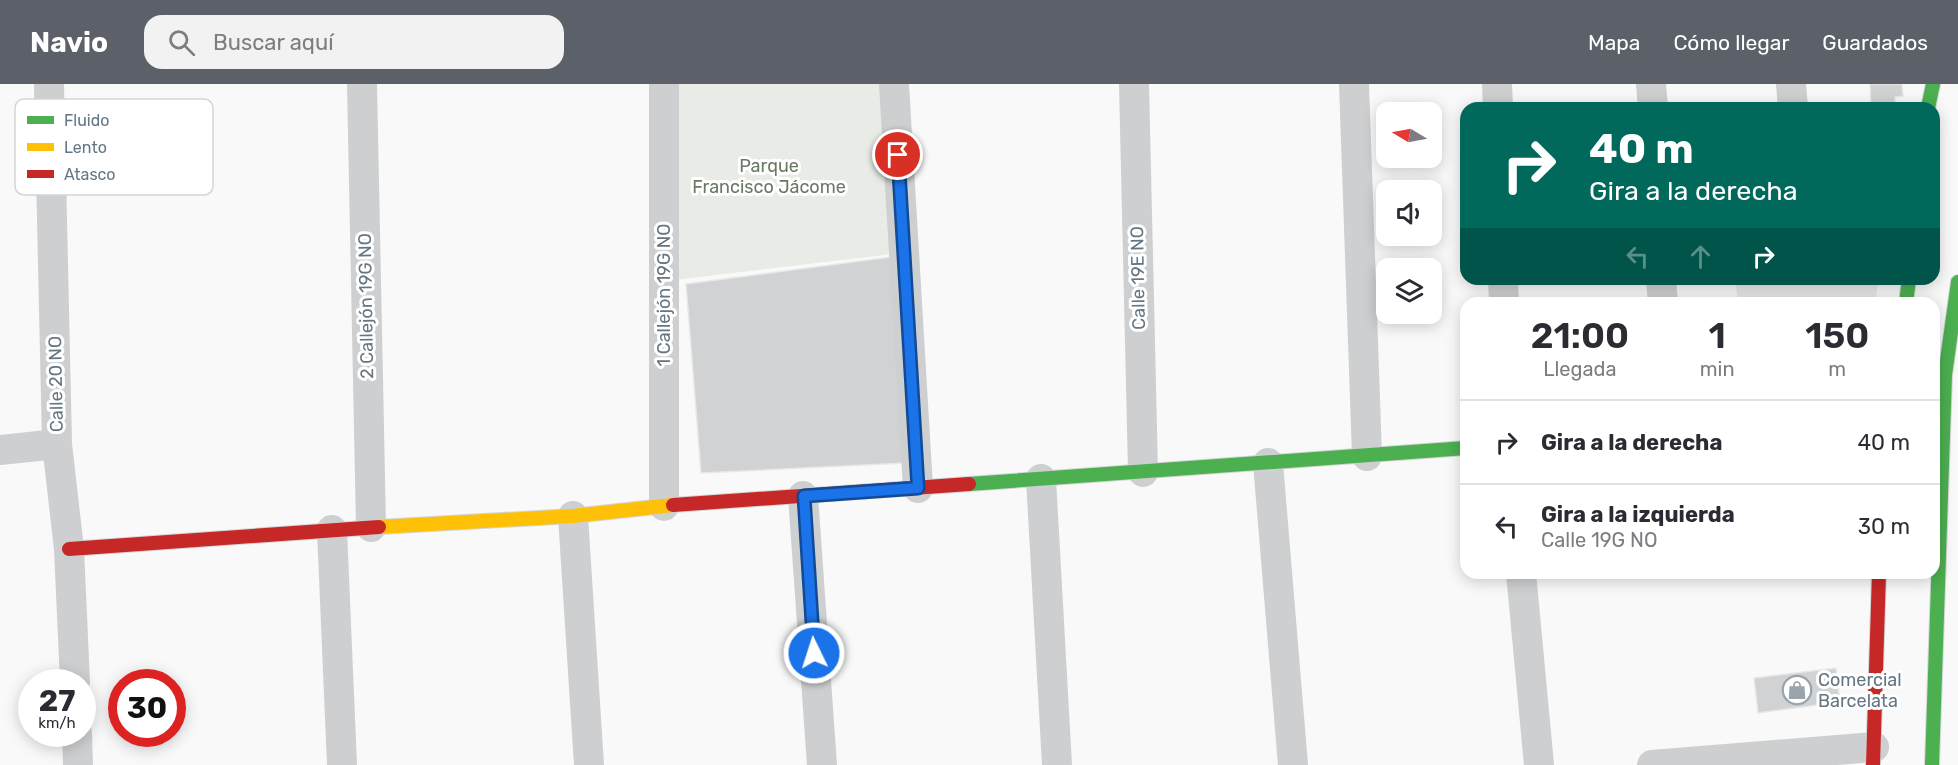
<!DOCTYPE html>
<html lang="es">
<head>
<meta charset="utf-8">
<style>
	:root { --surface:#fff; --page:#f2f2f3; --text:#2b2b33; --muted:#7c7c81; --line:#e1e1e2; --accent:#5c6169 }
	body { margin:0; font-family:Rubik,sans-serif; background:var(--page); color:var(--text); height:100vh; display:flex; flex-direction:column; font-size:22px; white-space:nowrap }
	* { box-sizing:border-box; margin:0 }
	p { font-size:20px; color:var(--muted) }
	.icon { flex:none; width:33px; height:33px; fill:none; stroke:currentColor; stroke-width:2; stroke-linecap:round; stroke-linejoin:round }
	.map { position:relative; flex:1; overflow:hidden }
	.sheet { position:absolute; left:1460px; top:213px; width:480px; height:282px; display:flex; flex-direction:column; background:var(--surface); border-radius:18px; box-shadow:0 3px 15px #0003 }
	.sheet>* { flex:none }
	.hud { position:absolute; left:1460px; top:18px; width:480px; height:183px; border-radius:18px; box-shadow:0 3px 15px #0003; background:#00695c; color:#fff; overflow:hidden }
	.needle { width:39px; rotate:280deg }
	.controls { position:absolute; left:1376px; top:18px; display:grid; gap:12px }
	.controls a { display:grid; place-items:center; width:66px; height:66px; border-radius:12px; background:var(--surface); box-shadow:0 3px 15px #0003; font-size:30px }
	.speed { position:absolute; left:18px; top:585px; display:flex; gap:12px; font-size:30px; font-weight:700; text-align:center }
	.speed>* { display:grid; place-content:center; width:78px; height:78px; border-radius:50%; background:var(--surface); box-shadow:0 3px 15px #0003; line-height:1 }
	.speed small { font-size:15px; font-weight:400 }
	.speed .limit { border:9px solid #d22; background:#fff; color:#111 }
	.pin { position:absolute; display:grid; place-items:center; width:51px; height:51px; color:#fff; margin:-26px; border:3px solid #fff; border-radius:50%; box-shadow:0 2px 6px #0007 }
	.me { position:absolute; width:66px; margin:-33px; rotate:356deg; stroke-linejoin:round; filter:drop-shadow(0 0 4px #0008) }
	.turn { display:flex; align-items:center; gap:21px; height:126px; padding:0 30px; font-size:27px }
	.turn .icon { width:78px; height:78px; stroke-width:2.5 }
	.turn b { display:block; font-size:42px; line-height:51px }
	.lanes { display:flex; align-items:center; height:57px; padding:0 30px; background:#0003; justify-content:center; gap:30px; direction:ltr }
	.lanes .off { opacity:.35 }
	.eta { display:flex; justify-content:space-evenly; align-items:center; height:102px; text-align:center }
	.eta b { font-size:36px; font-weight:600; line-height:42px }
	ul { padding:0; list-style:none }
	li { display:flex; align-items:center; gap:18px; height:84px; padding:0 30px; border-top:2px solid var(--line) }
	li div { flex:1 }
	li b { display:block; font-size:22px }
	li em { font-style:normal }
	header { display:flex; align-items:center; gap:36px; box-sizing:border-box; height:84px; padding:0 30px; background:var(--accent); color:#fff }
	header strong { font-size:28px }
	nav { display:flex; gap:33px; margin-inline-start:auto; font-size:21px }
	.search { width:420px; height:54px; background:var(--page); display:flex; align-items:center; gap:15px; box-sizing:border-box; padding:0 21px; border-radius:18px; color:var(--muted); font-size:22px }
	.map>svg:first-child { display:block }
	.built { fill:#e8e9e9 }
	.green { fill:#e8ebe6 }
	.building { fill:#d0d2d3; stroke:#e8e8e8; stroke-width:1.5 }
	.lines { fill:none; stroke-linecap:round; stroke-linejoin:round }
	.fast-casing { stroke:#d5d6d7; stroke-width:16 }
	.slow-casing { stroke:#d5d6d7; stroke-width:16 }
	.jam-casing { stroke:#d5d6d7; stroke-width:16 }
	.street { stroke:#cecfd0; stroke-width:30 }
	.fast { stroke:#4caf50; stroke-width:14 }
	.slow { stroke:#ffc107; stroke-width:14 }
	.jam { stroke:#c62828; stroke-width:14 }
	.route-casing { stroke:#114b97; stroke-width:15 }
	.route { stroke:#1a73e8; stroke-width:10 }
	.labels { text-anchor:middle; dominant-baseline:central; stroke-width:6; stroke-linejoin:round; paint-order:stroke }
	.park-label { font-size:18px; fill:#687a64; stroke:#fff }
	.street-label { font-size:18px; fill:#657683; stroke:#fff }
	.poi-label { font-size:18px; fill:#657683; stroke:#fff; text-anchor:start }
	.key { fill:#fff; stroke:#d1d6da; stroke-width:1.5 }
	.key-label { font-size:16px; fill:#657683 }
</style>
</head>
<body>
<header>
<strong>Navio</strong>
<div class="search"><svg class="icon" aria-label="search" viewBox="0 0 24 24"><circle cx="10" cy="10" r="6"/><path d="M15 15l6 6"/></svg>Buscar aquí</div>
<nav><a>Mapa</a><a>Cómo llegar</a><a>Guardados</a></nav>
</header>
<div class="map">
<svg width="1958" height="681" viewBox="0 0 1958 681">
	<rect width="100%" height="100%" fill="#f9f9f9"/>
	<!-- built -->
	<path class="built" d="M1735,195h144l-4,24h-137z"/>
	<!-- green -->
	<path class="green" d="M675,0h208l9,170 -217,26z"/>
	<!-- building -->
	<path class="building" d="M1870,0h32l1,12 -8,1v11h-24z
		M891,173l13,206 -203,10 -15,-189z
		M1836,584l4,34 -82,11 -4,-35z"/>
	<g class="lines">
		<!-- fast casing -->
		<g class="fast-casing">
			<path id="fast" d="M1928,24l5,-24
				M1906,219l3,-24
				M969,400l497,-36
				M1932,681l13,-390 13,-93"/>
		</g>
		<!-- slow casing -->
		<g class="slow-casing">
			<path id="slow" d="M379,443l194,-11 100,-11"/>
		</g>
		<!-- jam casing -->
		<g class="jam-casing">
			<path id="jam" d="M673,421l296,-21
				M69,465l310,-22
				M1873,681l6,-192"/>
		</g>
		<!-- street -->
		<path class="street" d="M49,0l8,360 12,105 6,133
			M362,0l9,443
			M664,0v422
			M894,0l24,404
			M1134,0l9,388
			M1354,0l13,372
			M1497,0l1,24
			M1651,0l2,24
			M1791,0l2,24
			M1503,195l1,24
			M1661,195l2,24
			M0,366l57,-6
			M1268,379l25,302
			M1041,395l16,286
			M803,412l19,269
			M573,432l16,249
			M332,446l10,235
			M1521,489l18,192
			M77,650l1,31
			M1652,681l222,-18"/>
		<!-- fast -->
		<use href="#fast" class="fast"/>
		<!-- slow -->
		<use href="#slow" class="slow"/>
		<!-- jam -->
		<use href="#jam" class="jam"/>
	</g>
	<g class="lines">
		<!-- route casing -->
		<g class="route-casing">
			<path id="route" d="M814,569l-10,-157 114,-8 -20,-333"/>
		</g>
		<!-- route -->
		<use href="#route" class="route"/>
	</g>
	<!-- icons -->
	<defs>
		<g id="shop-ring" transform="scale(1.5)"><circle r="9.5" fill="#fff" stroke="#99a4ac" stroke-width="1.5"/><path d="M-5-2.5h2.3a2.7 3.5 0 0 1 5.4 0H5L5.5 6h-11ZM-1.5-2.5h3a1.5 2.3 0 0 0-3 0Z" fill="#99a4ac"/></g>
	</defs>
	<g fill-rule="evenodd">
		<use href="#shop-ring" x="1797" y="606"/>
	</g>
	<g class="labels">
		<!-- park labels -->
		<g class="park-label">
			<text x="769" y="82">Parque<tspan x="769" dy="21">Francisco Jácome</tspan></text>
		</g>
		<!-- street labels -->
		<g class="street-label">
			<text transform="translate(1138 194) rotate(-91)">Calle 19E NO</text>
			<text transform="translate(664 211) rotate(-90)">1 Callejón 19G NO</text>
			<text transform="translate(366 222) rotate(-91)">2 Callejón 19G NO</text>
			<text transform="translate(56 300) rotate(-91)">Calle 20 NO</text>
		</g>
		<!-- poi labels -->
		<g class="poi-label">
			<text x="1818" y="596">Comercial<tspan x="1818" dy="21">Barcelata</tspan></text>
		</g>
	</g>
	<!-- legend -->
	<rect x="15" y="15" width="198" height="96" rx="9" class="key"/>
	<rect x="27" y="32" width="27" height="8" fill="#4caf50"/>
	<rect x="27" y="59" width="27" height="8" fill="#ffc107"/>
	<rect x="27" y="86" width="27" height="8" fill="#c62828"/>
	<g class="key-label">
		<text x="64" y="42">Fluido</text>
		<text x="64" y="69">Lento</text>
		<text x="64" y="96">Atasco</text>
	</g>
</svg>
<div class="controls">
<a><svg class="needle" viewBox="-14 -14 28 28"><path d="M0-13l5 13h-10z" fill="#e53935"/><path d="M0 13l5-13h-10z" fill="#7c7c81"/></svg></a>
<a><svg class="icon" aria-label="sound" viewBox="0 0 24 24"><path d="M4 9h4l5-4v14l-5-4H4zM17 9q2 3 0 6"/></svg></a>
<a><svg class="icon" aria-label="layers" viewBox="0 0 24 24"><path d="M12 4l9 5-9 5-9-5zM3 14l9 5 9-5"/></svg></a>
</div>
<div class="speed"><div>27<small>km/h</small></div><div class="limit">30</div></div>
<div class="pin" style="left:898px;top:71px;background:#d93025"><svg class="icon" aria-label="arrive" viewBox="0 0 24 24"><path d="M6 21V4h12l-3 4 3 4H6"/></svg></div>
<svg class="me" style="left:814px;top:569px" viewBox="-20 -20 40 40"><circle r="17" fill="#1a73e8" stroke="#fff" stroke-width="3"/><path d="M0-11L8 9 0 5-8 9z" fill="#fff"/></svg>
<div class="hud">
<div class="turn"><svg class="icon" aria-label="right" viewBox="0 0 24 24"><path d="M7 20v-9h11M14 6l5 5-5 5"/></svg><div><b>40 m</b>Gira a la derecha</div></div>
<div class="lanes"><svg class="icon off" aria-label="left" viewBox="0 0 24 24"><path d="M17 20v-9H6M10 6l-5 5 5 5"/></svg><svg class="icon off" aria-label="ahead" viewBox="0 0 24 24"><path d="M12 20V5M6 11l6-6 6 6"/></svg><svg class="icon" aria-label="right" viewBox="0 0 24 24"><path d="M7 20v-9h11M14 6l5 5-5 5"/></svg></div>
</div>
<section class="sheet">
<div class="eta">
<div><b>21:00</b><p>Llegada</p></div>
<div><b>1</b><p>min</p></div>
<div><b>150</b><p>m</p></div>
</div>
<ul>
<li><svg class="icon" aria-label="right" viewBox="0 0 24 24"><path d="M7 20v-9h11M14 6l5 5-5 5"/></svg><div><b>Gira a la derecha</b></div><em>40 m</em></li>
<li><svg class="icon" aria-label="left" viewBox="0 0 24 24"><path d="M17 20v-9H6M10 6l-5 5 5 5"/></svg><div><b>Gira a la izquierda</b><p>Calle 19G NO</p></div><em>30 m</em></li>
</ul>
</section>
</div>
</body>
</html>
